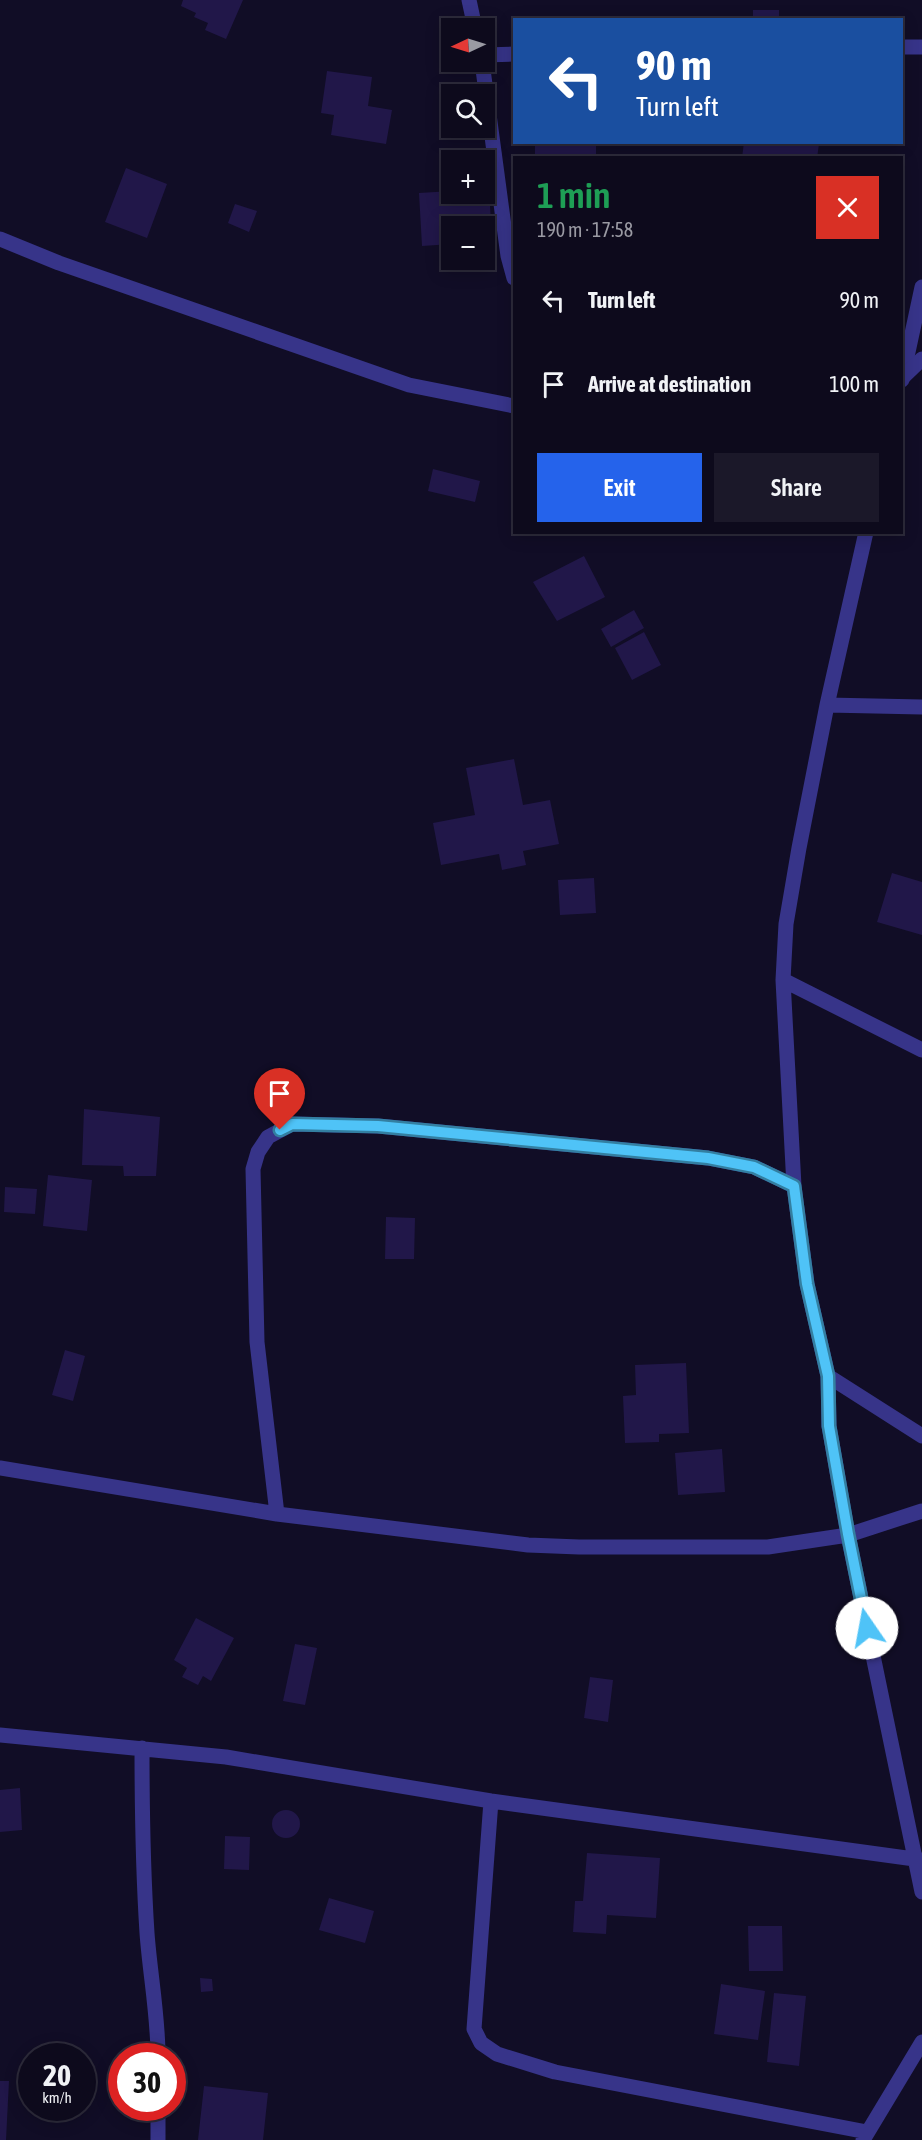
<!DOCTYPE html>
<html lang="en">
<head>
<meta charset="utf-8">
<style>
	:root { --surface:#0d0a1c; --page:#1b1829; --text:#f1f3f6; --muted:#9a9aa3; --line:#2d2b3b; --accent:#2563eb }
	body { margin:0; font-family:"Asap Condensed",sans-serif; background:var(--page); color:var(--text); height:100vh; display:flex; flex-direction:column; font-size:22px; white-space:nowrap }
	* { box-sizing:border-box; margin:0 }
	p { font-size:20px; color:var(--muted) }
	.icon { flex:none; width:33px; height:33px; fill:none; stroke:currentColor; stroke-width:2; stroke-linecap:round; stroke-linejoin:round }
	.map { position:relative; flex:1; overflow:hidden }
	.details { position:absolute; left:513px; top:156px; width:390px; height:378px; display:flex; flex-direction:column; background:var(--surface); border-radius:0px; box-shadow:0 3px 15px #0003,0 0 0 2px var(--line) }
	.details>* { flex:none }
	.banner { position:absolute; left:513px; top:18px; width:390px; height:126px; border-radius:0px; box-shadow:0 3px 15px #0003,0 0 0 2px var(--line); background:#1a4fa0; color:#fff; overflow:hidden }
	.needle { width:39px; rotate:266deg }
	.fabs { position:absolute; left:441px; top:18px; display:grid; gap:12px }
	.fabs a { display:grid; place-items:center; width:54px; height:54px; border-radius:0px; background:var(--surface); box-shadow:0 3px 15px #0003,0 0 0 2px var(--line); font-size:30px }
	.speed { position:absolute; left:18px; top:2043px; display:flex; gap:12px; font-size:30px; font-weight:700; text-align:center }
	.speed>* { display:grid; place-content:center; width:78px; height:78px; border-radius:50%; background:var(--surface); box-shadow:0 3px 15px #0003,0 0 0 2px var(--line); line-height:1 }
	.speed small { font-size:15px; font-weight:400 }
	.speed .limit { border:9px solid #d22; background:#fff; color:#111 }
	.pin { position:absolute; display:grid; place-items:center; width:51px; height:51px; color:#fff; margin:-62px -26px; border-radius:50% 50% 50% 0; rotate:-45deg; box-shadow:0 0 6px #0007 }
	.pin .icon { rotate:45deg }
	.me { position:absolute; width:66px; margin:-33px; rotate:348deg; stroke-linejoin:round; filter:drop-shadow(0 0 4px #0008) }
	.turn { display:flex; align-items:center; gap:21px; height:126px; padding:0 24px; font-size:27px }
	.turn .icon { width:78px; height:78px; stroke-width:2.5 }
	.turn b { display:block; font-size:42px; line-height:51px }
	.round { display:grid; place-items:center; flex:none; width:63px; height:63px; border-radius:0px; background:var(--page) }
	.head { display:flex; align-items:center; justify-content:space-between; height:102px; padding:0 24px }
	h1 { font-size:36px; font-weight:600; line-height:45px; color:#1e9e55 }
	.primary-button { display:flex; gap:12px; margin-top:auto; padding:12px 24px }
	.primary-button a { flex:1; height:69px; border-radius:0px; background:var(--accent); color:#fff; font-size:24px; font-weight:600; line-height:69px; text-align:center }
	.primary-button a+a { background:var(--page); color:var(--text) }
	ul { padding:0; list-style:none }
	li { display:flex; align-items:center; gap:18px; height:84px; padding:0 24px }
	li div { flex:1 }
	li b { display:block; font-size:22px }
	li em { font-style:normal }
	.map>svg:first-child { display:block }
	.building { fill:#211749 }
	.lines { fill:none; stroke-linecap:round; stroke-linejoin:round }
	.minor { stroke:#373489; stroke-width:15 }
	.tertiary { stroke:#373489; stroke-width:15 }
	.route-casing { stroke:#337fa1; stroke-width:15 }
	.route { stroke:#4fc3f7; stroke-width:10 }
</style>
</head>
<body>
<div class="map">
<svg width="922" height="2140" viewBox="0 0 922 2140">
	<rect width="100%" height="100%" fill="#110d26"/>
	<!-- building -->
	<path class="building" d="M183,0h60l-17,39 -21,-9 3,-7 -14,-6 2,-4 -15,-7z
		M753,10h26v10h-26z
		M327,71l45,6 -4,29 24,4 -6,34 -55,-9 3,-20 -13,-2z
		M535,142h61v16h-61z
		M744,142l75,2 -2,14h-75z
		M126,168l41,16 -20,54 -42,-16z
		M489,188l4,70 -9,1v-33h-32v18l-30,2 -3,-53 33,-2v3h32v-5z
		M235,204l22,7 -8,21 -21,-9z
		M433,469l47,12 -5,21 -47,-11z
		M584,556l21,41 -48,24 -24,-39z
		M634,610l10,18 -33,19 -10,-18z
		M644,632l17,33 -29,15 -17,-32z
		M514,759l9,46 27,-5 9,44 -36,7 3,14 -24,5 -3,-16 -58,11 -8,-42 42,-8 -9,-47z
		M892,873l30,9v53l-45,-13z
		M594,878l2,35 -36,2 -2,-35z
		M84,1109l76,8 -4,59h-32l-1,-10 -41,-1z
		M48,1175l44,5 -5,51 -44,-5z
		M5,1187l32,2 -2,25 -31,-2z
		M386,1217l29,1 -1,41h-29z
		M65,1350l20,6 -12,45 -21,-6z
		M686,1363l3,70 -30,1v8l-34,1 -2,-47 13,-1 -1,-30z
		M722,1449l3,43 -47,3 -3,-42z
		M196,1618l38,20 -23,43 -8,-5 -5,9 -16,-8 5,-9 -13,-8z
		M295,1644l22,4 -12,57 -22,-4z
		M590,1677l23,3 -5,42 -24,-4z
		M20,1788l2,42 -22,2v-42z
		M272 1824a14 14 0 1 1 28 0a14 14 0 1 1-28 0Z
		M225,1836l25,1 -1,33 -25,-1z
		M587,1853l73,5 -4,60 -49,-3 -1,19 -33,-2 2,-31h8z
		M329,1898l45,13 -9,32 -46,-13z
		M748,1926h34l1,45h-34z
		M200,1978l12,1 1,12 -12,1z
		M721,1984l44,7 -7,49 -44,-6z
		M774,1993l32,3 -7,70 -32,-4z
		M0,2081h9l-3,59h-6z
		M204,2086l64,7 -5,47h-65z"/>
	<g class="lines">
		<!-- minor -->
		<path class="minor" d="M469,0l6,28
			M902,47h20
			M484,55l30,-1
			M482,62l26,194 6,22
			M902,380l20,-93
			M866,532l-39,173 -28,143 -13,76 -3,56 11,206 13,98 21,92 1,50 19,109 74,357
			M827,705l95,2
			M783,980l139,70
			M828,1376l94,60
			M0,1468l277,46 251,31 51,2h189l80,-12 74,-24
			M277,1514l-20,-172 -4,-173 5,-17 10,-15 24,-13 86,2 330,32 46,9 40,19
			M0,1735l226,22 265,44 431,59
			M142,1748c0,62 1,123 5,185 3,41 11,82 11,123
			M491,1801l-17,228 7,14 16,11 58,18 312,60
			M158,2108v32
			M863,2140l59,-98"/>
		<!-- tertiary -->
		<path class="tertiary" d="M0,239l59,24 350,122 105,21
			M902,378l20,-19"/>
	</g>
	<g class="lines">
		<!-- route casing -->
		<g class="route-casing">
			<path id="route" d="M280,1130l12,-6 86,2 330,32 46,9 40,19 13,98 21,92 1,50 19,108 19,94"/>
		</g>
		<!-- route -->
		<use href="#route" class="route"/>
	</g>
</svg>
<div class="fabs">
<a><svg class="needle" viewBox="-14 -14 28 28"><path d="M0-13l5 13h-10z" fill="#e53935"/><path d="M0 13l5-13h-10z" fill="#9a9aa3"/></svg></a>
<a><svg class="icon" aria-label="search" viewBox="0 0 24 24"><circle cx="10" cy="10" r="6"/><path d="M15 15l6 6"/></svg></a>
<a>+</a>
<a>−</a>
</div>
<div class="speed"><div>20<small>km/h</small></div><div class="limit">30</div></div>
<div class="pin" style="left:280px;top:1130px;background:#d93025"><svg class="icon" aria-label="arrive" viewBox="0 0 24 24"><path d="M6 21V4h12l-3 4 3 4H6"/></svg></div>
<svg class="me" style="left:867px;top:1628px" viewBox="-20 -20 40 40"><circle r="19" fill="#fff"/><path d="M0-13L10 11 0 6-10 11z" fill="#4fc3f7"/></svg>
<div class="banner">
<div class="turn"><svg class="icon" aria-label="left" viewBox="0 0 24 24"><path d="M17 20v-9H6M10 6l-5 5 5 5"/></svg><div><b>90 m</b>Turn left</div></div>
</div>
<section class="details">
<div class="head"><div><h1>1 min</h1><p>190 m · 17:58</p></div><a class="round" style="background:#d93025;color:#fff"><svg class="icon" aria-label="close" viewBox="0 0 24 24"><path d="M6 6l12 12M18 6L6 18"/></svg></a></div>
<ul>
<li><svg class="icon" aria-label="left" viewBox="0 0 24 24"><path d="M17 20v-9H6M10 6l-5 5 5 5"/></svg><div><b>Turn left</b></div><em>90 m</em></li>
<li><svg class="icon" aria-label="arrive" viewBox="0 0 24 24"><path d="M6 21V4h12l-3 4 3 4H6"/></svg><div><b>Arrive at destination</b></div><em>100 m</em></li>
</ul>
<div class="primary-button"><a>Exit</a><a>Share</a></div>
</section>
</div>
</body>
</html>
